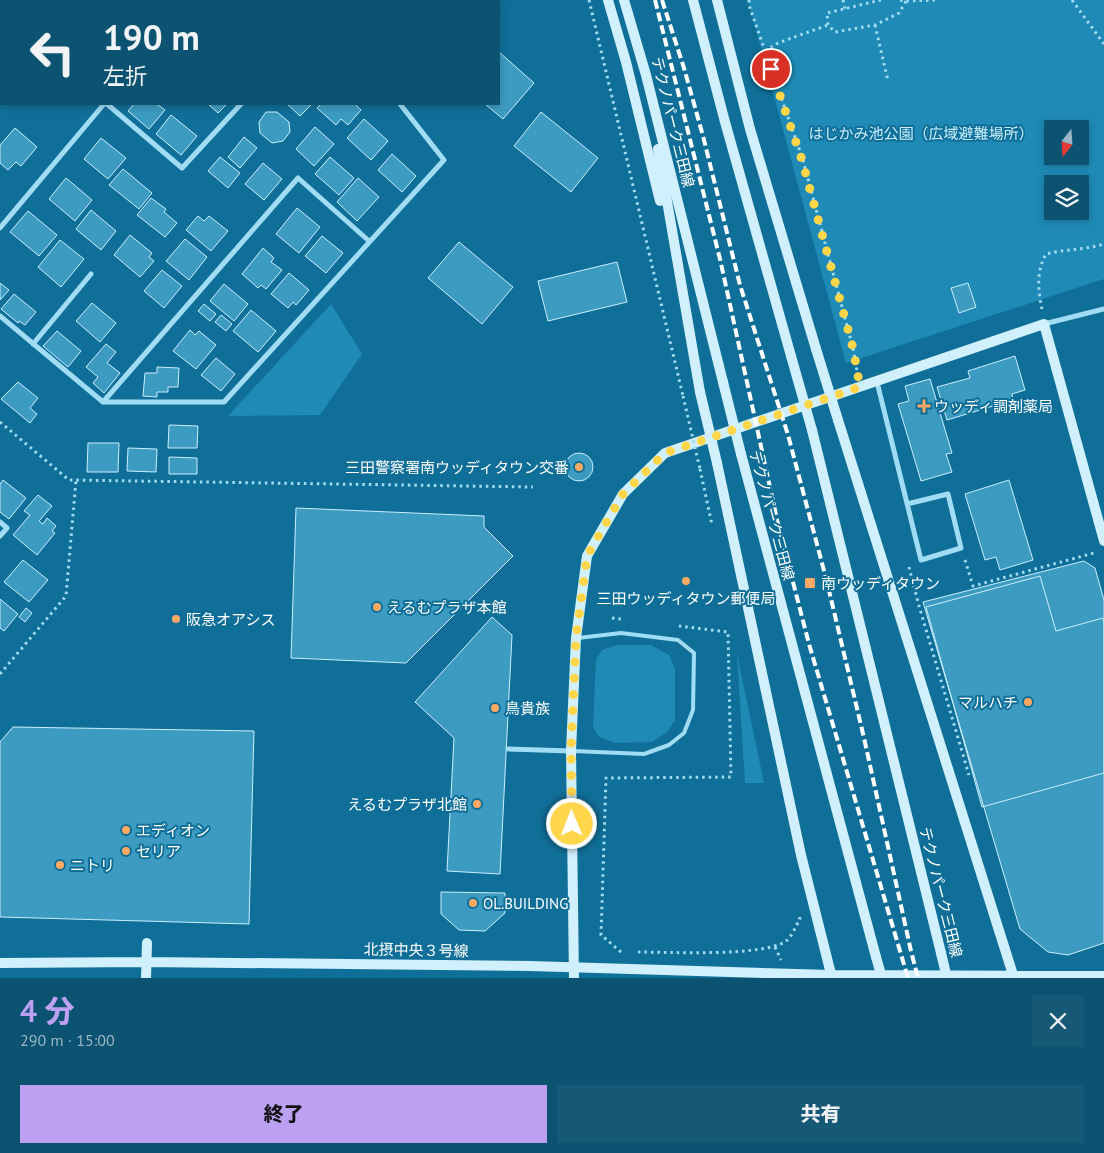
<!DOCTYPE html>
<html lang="ja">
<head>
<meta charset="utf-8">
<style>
	:root { --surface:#0c5372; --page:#155977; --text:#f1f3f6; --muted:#9ab6c4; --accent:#bca0f2 }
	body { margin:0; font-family:"PT Sans","Noto Sans JP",sans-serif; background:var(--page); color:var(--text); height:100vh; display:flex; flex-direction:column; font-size:19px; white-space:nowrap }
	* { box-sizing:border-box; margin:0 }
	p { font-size:16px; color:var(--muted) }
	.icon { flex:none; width:28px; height:28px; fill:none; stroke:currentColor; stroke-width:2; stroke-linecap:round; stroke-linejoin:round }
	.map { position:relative; height:978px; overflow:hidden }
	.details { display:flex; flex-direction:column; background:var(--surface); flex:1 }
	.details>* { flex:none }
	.hud { position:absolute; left:0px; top:0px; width:500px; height:105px; box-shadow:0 2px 8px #0003; background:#0c5372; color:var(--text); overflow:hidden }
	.needle { width:32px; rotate:197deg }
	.tools { position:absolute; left:1044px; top:120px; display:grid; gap:10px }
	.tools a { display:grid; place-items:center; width:45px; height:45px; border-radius:0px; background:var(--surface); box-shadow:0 2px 8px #0003; font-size:25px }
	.pin { position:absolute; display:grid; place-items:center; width:42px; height:42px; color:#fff; margin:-21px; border:2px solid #fff; border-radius:50%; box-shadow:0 1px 5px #0007 }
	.me { position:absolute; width:55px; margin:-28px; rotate:359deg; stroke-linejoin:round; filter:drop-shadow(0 0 4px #0008) }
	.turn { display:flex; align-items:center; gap:18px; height:105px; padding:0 20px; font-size:22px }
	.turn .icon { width:65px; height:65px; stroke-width:2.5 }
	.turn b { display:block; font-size:35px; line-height:42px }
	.round { display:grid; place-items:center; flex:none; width:52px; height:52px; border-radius:0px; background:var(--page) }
	.summary { display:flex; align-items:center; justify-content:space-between; height:85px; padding:0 20px }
	h1 { font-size:30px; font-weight:800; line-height:38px; color:var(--accent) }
	.action { display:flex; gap:10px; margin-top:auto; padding:10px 20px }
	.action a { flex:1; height:58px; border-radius:0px; background:var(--accent); color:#111; font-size:20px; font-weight:800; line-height:58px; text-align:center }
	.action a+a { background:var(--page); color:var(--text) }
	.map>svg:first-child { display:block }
	.green { fill:#1e8ab5; fill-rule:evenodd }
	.building { fill:#3d9bc1; stroke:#c9effe }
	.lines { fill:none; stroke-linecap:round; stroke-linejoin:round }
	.path { stroke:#a0ddf4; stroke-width:3; stroke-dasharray:2.5 4; stroke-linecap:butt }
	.lane { stroke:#a0ddf4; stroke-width:4 }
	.street { stroke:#a0ddf4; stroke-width:5 }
	.secondary { stroke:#d0f0fd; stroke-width:10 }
	.rail { stroke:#fff; stroke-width:4; stroke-dasharray:9 4; stroke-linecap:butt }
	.path-bridge { stroke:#a0ddf4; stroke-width:3; stroke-dasharray:2.5 4; stroke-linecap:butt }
	.secondary-bridge { stroke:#d0f0fd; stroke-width:10 }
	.route { stroke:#ffd54a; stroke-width:9; stroke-dasharray:0 16.2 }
	.poi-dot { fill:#ffa964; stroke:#106f98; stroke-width:2 }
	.labels { text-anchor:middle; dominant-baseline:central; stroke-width:4; stroke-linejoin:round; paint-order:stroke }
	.street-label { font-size:15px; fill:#fff; stroke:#106f98 }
	.park-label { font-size:15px; fill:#c9effe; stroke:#106f98 }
	.poi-label { font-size:15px; fill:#fff; stroke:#106f98; text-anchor:start }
</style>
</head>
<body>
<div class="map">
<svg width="1104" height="978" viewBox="0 0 1104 978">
	<rect width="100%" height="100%" fill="#106f98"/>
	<!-- green -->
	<path class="green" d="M748,0h356v279l-258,84zM1052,129h28v27h-28zM1052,184h28v27h-28z
		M331,304l31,50 -42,61 -92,1z
		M617,645h34l18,10 6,14v51l-8,12 -15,10 -37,1 -17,-7 -5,-9 3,-68 6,-9z
		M737,654l27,129h-19z"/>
	<!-- building -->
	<path class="building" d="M499,52l35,31 -31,36 -18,-15h14z
		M134,104h23l8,6 -16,19 -21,-18z
		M208,104h19l-9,9z
		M287,104h25l-12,12z
		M321,104h34l6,6 -13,15 -7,-6 -5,6 -19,-17z
		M266,112h11l12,10 1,10 -7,9 -11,2 -12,-10 -1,-11z
		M541,112l57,46 -27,34 -57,-46z
		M171,115l26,21 -16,19 -25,-21z
		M364,119l24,22 -17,19 -24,-22z
		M315,127l19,17 -20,22 -18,-17z
		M15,128l22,19 -16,19 -5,-4 -8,8 -8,-7v-18z
		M244,137l13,11 -17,20 -12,-11z
		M101,138l25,20 -18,21 -24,-20z
		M392,154l24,22 -14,16 -24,-22z
		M220,157l20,16 -12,15 -20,-17z
		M330,157l24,21 -15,17 -24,-21z
		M263,163l19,16 -18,21 -19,-16z
		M123,169l29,24 -13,16 -30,-24z
		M66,178l26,22 -17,21 -26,-22z
		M358,178l21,19 -22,24 -20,-19z
		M151,198l15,11 -2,3 13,11 -12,14 -28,-22z
		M297,208l23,19 -21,26 -23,-19z
		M91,210l25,21 -15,19 -25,-21z
		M28,211l29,24 -18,21 -29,-24z
		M198,216l6,5 5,-5 19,15 -17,20 -25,-21z
		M130,235l22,18 -3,4 5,4 -14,16 -26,-22z
		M322,236l21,17 -17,20 -21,-17z
		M185,239l22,18 -18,23 -23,-19z
		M60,240l24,19 -23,28 -23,-20z
		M459,242l54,45 -31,37 -54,-46z
		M263,248l11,10 -3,4 11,8 -16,19 -5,-4 -3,3 -16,-14z
		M617,262l10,40 -79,19 -10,-40z
		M162,270l20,16 -18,22 -20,-17z
		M289,273l20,17 -13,15 -3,-3 -5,6 -17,-14z
		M0,283l9,7 -9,10z
		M968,283l8,24 -17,6 -8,-25z
		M224,284l24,20 -14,17 -24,-20z
		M14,294l22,18 -11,13 -6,-4 -1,2 -17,-14z
		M92,303l24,20 -16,19 -24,-21z
		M204,304l12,10 -6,7 -12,-10z
		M251,310l25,21 -18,21 -25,-21z
		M221,315l11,9 -6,7 -11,-9z
		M190,330l5,5 4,-4 17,14 -20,24 -23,-18z
		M57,331l24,20 -13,16 -25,-21z
		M106,344l10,8 -9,11 13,10 -16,20 -11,-10 5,-6 -12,-10z
		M1015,356l10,34 -13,4 1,6 -66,20 -10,-33 33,-9 -2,-7z
		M216,358l19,16 -14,17 -20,-16z
		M157,367l22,1 -1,19h-10v5h-11v5l-14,-1 2,-23h12z
		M930,379l22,74 -6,1 6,18 -31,9 -23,-77 11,-3 -4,-15z
		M18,382l20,16 -8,10 7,6 -7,9 -29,-24z
		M169,425l29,1 -1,22h-29z
		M88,443h31l-1,29h-31z
		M128,448l29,1 -1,23 -29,-1z
		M565 467a14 14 0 1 1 28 0a14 14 0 1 1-28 0Z
		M169,457l28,1v16h-28z
		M3,480l23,18 -17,21 -9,-7v-28z
		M1009,480l24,80 -33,10 -4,-13 -11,3 -20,-66z
		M38,495l14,11 -13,15 4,3 4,-6 9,8 -4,5 3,2 -18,22 -24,-20 17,-20 -6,-4z
		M296,508l188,8v11l29,29 -107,107 -115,-5z
		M23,560l25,20 -19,22 -25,-20z
		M1084,561l11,7 9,32v343l-36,12 -20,-3 -28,-23 -97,-327z
		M1040,576l16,55 47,-13 1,5v150l-122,34 -56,-200z
		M0,599l18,15 -14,17 -4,-3z
		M26,608l6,5 -7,9 -6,-5z
		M492,617l20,18 -12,239 -53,-3 7,-133 -39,-36z
		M13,727l241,4 -5,193 -249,-7v-175z
		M441,892l64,1v20l-20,18 -26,-1 -18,-16z"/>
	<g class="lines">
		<!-- path -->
		<path class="path" d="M589,0l94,396
			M749,0v5l54,155 50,188 4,23
			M843,0l2,9
			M881,0l-54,13 1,12 7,7 40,-7 24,-12 7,-12
			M900,0l6,1 32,-1
			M1072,0l32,44
			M875,25l13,56
			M765,51l13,-8 50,-18
			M1042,309c-4,-18 -6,-38 4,-55 19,-5 39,-4 58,-10
			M0,422l69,58 464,7
			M700,469l12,56
			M965,560l8,26 121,-33
			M909,567l10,39 50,169
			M612,618l9,1
			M0,674l66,-78 10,-116
			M775,947l6,13
			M621,952l-20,-17 5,-157 125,-1 -3,-145 -49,-6
			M638,952c29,0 127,5 148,-11 6,-4 10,-16 14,-22l-1,-2"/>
		<!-- lane -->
		<path class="lane" d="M573,751l71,3 25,-9 15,-12 9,-23 1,-57 -16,-13 -57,-7 -43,5"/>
		<!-- street -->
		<path class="street" d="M320,0v1
			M180,1v-1
			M0,71l1,-2
			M107,104l75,64 59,-64
			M0,228l104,-124
			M0,316l103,86h121l220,-242 -44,-56
			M1044,324l60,-15
			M33,344l58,-70
			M877,382l44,178 40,-12 -13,-54 -41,10
			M103,402l195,-224 71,63
			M0,522l7,6 -7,8
			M508,749l63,2"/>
		<!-- secondary -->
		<path class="secondary" d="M608,0l18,62 34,139
			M624,0l22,75 77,307
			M693,0l32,122 66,234
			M717,0l33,129 66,220
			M658,149l42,243
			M838,420l176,558
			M812,430l129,523
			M741,454l135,503
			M717,463l84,392 31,123
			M0,963l147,-1 383,4 301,9 273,1
			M146,978l1,-35
			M574,978l-3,-227 5,-113 11,-82 36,-62 42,-41 379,-129 60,217"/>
		<!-- rail -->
		<path class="rail" d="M655,0l65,259 58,265 31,120 99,334
			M662,0l22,68 19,68 37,149 48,150 39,147 37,156 47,213 7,27"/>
		<!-- path-bridge -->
		<path class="path-bridge" d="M683,396l17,73"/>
		<!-- secondary-bridge -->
		<path class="secondary-bridge" d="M816,349l22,71
			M791,356l21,74
			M723,382l18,72
			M700,392l17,71
			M941,953l6,25
			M876,957l6,21"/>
	</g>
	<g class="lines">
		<!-- route -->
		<path class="route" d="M572,824l-1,-73 5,-113 11,-82 36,-62 42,-41 195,-66 -7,-39 -51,-188 -31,-91"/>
	</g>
	<!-- markers -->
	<g class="poi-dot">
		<path d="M921.5 398.5h5v5h5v5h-5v5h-5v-5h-5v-5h5z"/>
		<circle cx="579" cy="467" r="5"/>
		<circle cx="686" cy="581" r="5"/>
		<rect x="804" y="577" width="12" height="12" rx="2.5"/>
		<circle cx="377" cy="607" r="5"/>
		<circle cx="176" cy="619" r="5"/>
		<circle cx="1028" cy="702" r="5"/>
		<circle cx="495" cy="708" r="5"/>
		<circle cx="477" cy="804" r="5"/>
		<circle cx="126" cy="830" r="5"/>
		<circle cx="126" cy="851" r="5"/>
		<circle cx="60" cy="865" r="5"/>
		<circle cx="473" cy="903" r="5"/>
	</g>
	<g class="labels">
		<!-- street labels -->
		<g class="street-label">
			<text transform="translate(673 122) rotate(76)">テクノパーク三田線</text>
			<text transform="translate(772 515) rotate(75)">テクノパーク三田線</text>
			<text transform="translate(941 892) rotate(76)">テクノパーク三田線</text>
			<text transform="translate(416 950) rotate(1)">北摂中央３号線</text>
		</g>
		<!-- park labels -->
		<g class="park-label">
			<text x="921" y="133">はじかみ池公園（広域避難場所）</text>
		</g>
		<!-- poi labels -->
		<g class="poi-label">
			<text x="934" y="406">ウッディ調剤薬局</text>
			<text x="569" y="467" text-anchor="end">三田警察署南ウッディタウン交番</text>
			<text x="821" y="583">南ウッディタウン</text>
			<text x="686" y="598" text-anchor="middle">三田ウッディタウン郵便局</text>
			<text x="387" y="607">えるむプラザ本館</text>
			<text x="186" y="619">阪急オアシス</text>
			<text x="1018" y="702" text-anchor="end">マルハチ</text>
			<text x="505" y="708">鳥貴族</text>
			<text x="467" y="804" text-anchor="end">えるむプラザ北館</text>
			<text x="136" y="830">エディオン</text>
			<text x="136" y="851">セリア</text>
			<text x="70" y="865">ニトリ</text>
			<text x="483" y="903">OL.BUILDING</text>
		</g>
	</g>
</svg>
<div class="tools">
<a><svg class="needle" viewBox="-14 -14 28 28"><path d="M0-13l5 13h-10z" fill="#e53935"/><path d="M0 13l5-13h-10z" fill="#9ab6c4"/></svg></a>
<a><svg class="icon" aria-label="layers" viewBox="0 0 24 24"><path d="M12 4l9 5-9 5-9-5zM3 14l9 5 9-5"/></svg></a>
</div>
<div class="pin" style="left:771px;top:69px;background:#d93025"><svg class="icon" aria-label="arrive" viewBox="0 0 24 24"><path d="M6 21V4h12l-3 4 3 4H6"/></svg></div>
<svg class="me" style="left:572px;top:824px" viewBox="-20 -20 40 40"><circle r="17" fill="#ffd54a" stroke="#fff" stroke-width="3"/><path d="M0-11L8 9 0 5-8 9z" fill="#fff"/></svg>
<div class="hud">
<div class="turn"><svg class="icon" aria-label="left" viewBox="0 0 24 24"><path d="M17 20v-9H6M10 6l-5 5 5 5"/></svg><div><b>190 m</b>左折</div></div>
</div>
</div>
<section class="details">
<div class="summary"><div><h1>4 分</h1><p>290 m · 15:00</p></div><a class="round"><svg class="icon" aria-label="close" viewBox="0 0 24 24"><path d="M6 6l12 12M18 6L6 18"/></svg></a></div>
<div class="action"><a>終了</a><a>共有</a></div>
</section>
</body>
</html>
